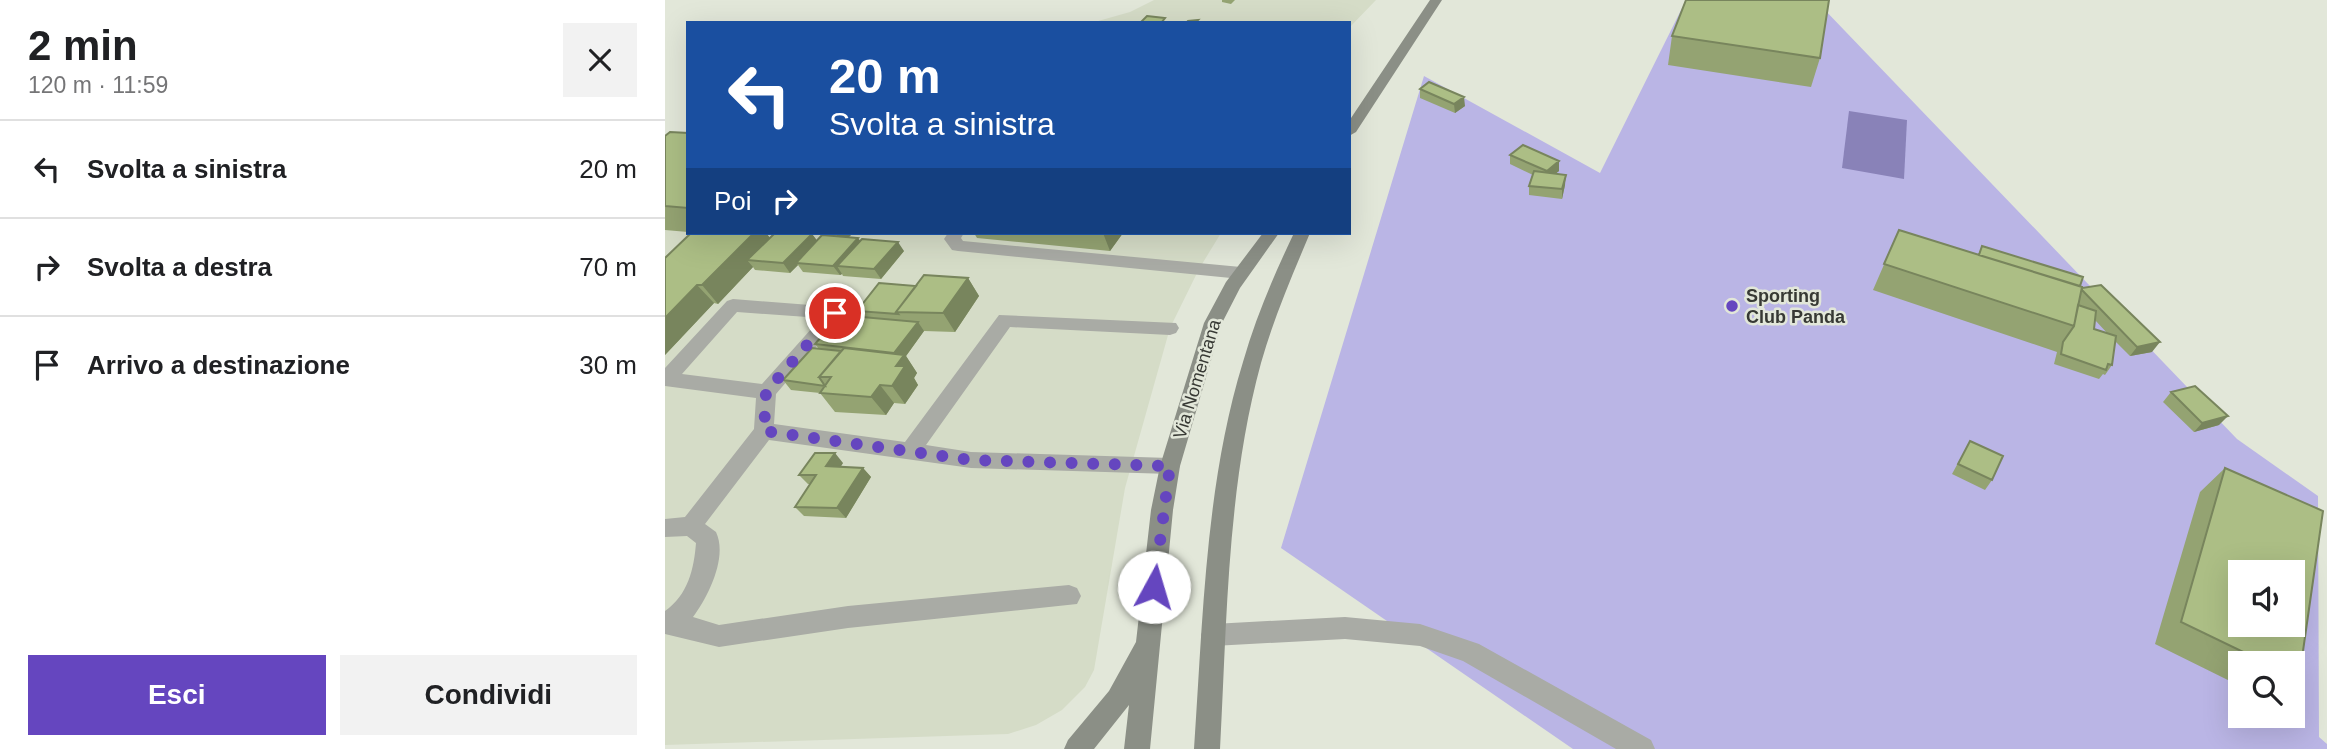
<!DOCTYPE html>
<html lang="it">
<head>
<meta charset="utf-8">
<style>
	:root { --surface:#fff; --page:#f2f2f2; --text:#202124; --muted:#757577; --line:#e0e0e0; --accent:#6546bf }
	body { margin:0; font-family:Helvetica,sans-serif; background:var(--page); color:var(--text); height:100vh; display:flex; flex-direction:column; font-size:26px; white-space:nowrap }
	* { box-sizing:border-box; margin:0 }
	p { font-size:23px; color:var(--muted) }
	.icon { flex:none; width:38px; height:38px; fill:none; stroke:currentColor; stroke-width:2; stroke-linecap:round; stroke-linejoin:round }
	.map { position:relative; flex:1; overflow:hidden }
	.drawer { display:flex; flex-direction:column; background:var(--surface); width:665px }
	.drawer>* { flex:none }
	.guide { position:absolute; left:21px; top:21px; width:665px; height:214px; border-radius:0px; box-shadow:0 7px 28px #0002; background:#1a4fa0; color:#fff; overflow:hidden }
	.controls { position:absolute; left:1563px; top:560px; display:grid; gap:14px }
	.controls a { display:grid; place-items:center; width:77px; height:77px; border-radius:0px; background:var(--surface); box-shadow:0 7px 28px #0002; font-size:35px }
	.pin { position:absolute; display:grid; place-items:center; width:60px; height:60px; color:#fff; margin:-30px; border:4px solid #fff; border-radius:50%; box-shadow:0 2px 7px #0007 }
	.me { position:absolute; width:77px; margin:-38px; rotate:6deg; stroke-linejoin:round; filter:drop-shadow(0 0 5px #0008) }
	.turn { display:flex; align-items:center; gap:24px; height:147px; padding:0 28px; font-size:32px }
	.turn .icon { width:91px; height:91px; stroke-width:2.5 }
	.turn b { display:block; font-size:49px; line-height:60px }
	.then { display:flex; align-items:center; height:66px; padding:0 28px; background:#0003; gap:14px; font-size:26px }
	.round { display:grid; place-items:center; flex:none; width:74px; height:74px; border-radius:0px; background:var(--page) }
	.summary { display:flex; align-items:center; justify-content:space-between; height:119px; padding:0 28px }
	h1 { font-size:42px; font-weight:800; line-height:52px }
	.button { display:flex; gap:14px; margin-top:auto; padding:14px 28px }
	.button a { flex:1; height:80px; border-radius:0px; background:var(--accent); color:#fff; font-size:28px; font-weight:800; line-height:80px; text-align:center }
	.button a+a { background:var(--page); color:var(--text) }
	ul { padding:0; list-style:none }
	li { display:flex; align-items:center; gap:21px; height:98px; padding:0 28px; border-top:2px solid var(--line) }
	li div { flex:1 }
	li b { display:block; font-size:26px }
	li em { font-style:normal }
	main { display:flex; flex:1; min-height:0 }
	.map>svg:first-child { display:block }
	.built { fill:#d5dcc7 }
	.green { fill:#bab5e5; fill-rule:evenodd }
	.water { fill:#8982b8 }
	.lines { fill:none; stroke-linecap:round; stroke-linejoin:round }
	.service { fill:#a9aba5; fill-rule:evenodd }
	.secondary { fill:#8b8f86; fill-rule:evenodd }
	.wall { fill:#94a372; fill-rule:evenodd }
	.shaded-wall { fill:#78855d }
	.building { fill:#acbe85; stroke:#78855d; stroke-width:2; fill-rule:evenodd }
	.route { stroke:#6546bf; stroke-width:12; stroke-dasharray:0 21.6 }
	.poi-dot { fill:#6546bf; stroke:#e2e7d9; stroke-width:2.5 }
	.labels { text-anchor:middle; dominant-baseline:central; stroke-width:5; stroke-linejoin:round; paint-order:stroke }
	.poi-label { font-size:18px; font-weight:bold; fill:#373934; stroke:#e2e7d9; text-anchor:start }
	.street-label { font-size:18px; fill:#373934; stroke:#e2e7d9 }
</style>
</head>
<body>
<main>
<section class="drawer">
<div class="summary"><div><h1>2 min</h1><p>120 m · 11:59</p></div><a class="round"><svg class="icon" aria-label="close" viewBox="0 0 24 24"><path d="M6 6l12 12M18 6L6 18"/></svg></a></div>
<ul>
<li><svg class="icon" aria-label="left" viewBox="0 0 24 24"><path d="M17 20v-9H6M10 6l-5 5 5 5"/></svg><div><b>Svolta a sinistra</b></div><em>20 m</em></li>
<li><svg class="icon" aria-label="right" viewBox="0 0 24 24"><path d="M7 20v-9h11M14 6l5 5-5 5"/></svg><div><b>Svolta a destra</b></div><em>70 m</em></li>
<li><svg class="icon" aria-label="arrive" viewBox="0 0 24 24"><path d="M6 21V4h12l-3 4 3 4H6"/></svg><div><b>Arrivo a destinazione</b></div><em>30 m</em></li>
</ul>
<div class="button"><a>Esci</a><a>Condividi</a></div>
</section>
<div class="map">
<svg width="1662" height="749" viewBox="0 0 1662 749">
	<rect width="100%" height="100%" fill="#e2e7d9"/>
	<!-- built -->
	<path class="built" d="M489,0h222l-27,28v-5h-258l39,-11z
		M23,155v78h533l-22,36 -29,59 -45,160 -31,182 -9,17 -23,23 -26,15 -28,9 -343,11v-576z"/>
	<!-- green -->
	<path class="green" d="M1021,0h82l53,6 416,433 81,57 1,241 8,7v5h-754l-292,-201 143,-472 176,97zM1575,572h53v53h-53zM1575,663h53v53h-53z"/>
	<!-- water -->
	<path class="water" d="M1184,111l58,9 -3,59 -62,-11z"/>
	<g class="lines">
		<!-- service -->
		<path class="service" d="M283,233h16l-3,5 2,3 278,26 9,6 -9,6 -283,-28 -6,-1 -8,-11z
			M68,299l103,8 9,6 -69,81 -2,30 131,18 94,-127 177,8 3,5 -3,5 -6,2 -160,-8 -84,118 45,7 199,6 7,2 3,6 -3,6 -7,2 -199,-6 -202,-28 -64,84 11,8c12,25 -8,65 -23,85l26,8 129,-19 221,-21 8,3 4,8 -4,8 -229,24 -129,19 -54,-13v-23c23,-16 29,-42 31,-68l-9,-7 -22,1v-18l20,-2 69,-88 2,-31 -91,-12v-18l62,-67zM72,312l84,6 -59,66 -80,-10z
			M680,617l75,7 59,20 172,96 4,9h-39l-153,-88 -43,-15 -75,-7 -132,7 -9,-3 -3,-8 3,-8 9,-3z"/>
		<!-- secondary -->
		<path class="secondary" d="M765,0h12l-86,132 -7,4v-15z
			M598,233h16l-39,55 -18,35 -42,143 -7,44 -23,239h-26l5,-44 -35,44h-30l4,-9 41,-49 27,-49 15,-132 9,-44 44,-143 22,-41z
			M629,233h16c-18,43 -36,84 -49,130 -34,124 -34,258 -41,386h-26c9,-129 11,-263 49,-387 13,-45 31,-87 51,-129z"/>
	</g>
	<!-- wall -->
	<path class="wall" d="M557,0h13l-4,4 -9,-2z
		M1007,36l148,22 -9,29 -143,-22z
		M755,89l45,17 -10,7 -35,-15z
		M23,133v99l-23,-2v-94z
		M845,155l49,16 -4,3 10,11 -3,14 -33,-4v-9l4,-11 -23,-11z
		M1234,230l79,25 4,-9 98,40 72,66 -22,4 -15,-15 -3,24 -7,10 -2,-1 -4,5 -45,-15 3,-12 -184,-62zM1430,320l13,14 -14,-5z
		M26,233h75l4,5 42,-4 5,7 6,-6 -2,-2h32l-5,4 56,14 -23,28 -38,-3 -1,-2 -2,1 -37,-3 -5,-7 -8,8 -35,-3 -2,-3 -35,37 -4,-1 -49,52z
		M309,233h149l-13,18 -133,-13z
		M303,278l11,18 -24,36 -31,-1 -18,25 11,17 -3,5 4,7 -13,19 -11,-1 -8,12 -51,-3 -15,-19 -29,-3 -8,-10 36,-31 -4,-5 46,-27 -4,-6 59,-25z
		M1506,392l48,33 -25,7 -31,-30z
		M1305,441l22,39 -7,10 -33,-16z
		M178,463l-3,4 23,1 8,9 -25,41 -42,-2 -9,-9 15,-23h-2l-9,-9z
		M1560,468l74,211 -6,5v-21h-53v23l-85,-42 45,-152z"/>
	<!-- shaded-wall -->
	<path class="shaded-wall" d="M799,97l1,9 -10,7 -1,-9z
		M894,161v10l-13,10 1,-10z
		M901,175l-1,10 -3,14v-10z
		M84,233h17l9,11 -28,16 6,7 -35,37 -16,-19z
		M172,233h16l-11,11 -6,-10z
		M438,233h20l-13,18z
		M147,234l7,9 -23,20 2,2 -8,8 -7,-10z
		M193,238l7,10 -28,18 5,8 -2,1 -7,-9z
		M233,242l6,9 -23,28 -7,-10z
		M303,278l11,18 -24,36 -12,-19z
		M32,285l17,18 -49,52v-37z
		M253,322l6,9 -18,25 11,17 -3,5 4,7 -13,19 -13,-18 4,-20 -3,-11z
		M1495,342l-8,10 -22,4 7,-9z
		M215,385l14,18 -8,12 -15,-18z
		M1563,416l-9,9 -25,7 8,-9z
		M170,453l8,10 -8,13 -9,-10z
		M198,468l8,9 -25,41 -9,-10z"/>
	<!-- building -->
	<path class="building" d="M1021,0h143l-9,58 -148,-22z
		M482,16l18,2 -4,5h-21z
		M533,20l-3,3h-9l2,-2z
		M764,82l35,15 -10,7 -34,-15z
		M5,132l18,1v75l-23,-2v-70z
		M858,145l36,16 -12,10 -37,-16z
		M869,171l32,4 -4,14 -33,-3z
		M1234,230l183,57 -8,39 -190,-62z
		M26,233h63l-52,52h-5l-32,33v-60z
		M110,233l37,1 -29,29 -36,-3z
		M157,235l36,3 -25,28 -37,-3z
		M197,239l36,3 -24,27 -37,-3z
		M1317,246l101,31 -3,9 -101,-31z
		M259,275l44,3 -25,35 -47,-1z
		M214,283l37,3 -20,26 2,2 -41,-3z
		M1436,285l59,57 -23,5 -55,-57v-2z
		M1413,305l18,6 -2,18 22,7 -4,29 -4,-1 -2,6 -45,-16 2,-12 11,-16z
		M175,315l78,7 -24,31 -79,-9z
		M147,348l29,3 -22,26 6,9 -42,-6z
		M179,348l60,7 -8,11h9l-13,20 -12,-1 -9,12 -51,-4 11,-16h-12z
		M1530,386l33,30 -26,7 -31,-31z
		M1305,441l33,15 -11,24 -34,-16z
		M150,453h20l-9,13 37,2 -26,40 -42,-1 21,-32h-17z
		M1560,468l98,43 -24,168 -6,-3v-13h-27l-85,-41zM1575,572h53v53h-53z"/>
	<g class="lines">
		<!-- route -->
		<path class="route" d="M170,313l-69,79 -2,39 207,29 199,6 -16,121"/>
	</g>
	<!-- markers -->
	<circle class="poi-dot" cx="1067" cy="306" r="7"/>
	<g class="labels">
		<!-- poi labels -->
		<g class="poi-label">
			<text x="1081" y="296">Sporting<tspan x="1081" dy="21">Club Panda</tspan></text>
		</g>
		<!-- street labels -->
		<g class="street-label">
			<text transform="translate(532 379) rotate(-73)">Via Nomentana</text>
		</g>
	</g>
</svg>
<div class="controls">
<a><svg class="icon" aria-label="sound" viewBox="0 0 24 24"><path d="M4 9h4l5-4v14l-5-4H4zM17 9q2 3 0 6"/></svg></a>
<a><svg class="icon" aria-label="search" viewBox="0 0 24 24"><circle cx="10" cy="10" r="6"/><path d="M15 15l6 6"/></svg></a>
</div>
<div class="pin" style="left:170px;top:313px;background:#d93025"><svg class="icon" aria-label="arrive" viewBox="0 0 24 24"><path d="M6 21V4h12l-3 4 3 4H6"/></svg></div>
<svg class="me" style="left:489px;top:587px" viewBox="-20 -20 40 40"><circle r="19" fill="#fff"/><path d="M0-13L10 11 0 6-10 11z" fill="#6546bf"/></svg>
<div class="guide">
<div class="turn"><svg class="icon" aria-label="left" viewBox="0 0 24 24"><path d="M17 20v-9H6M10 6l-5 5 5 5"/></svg><div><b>20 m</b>Svolta a sinistra</div></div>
<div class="then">Poi<svg class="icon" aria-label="right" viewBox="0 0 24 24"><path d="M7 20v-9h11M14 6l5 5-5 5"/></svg></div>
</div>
</div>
</main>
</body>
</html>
